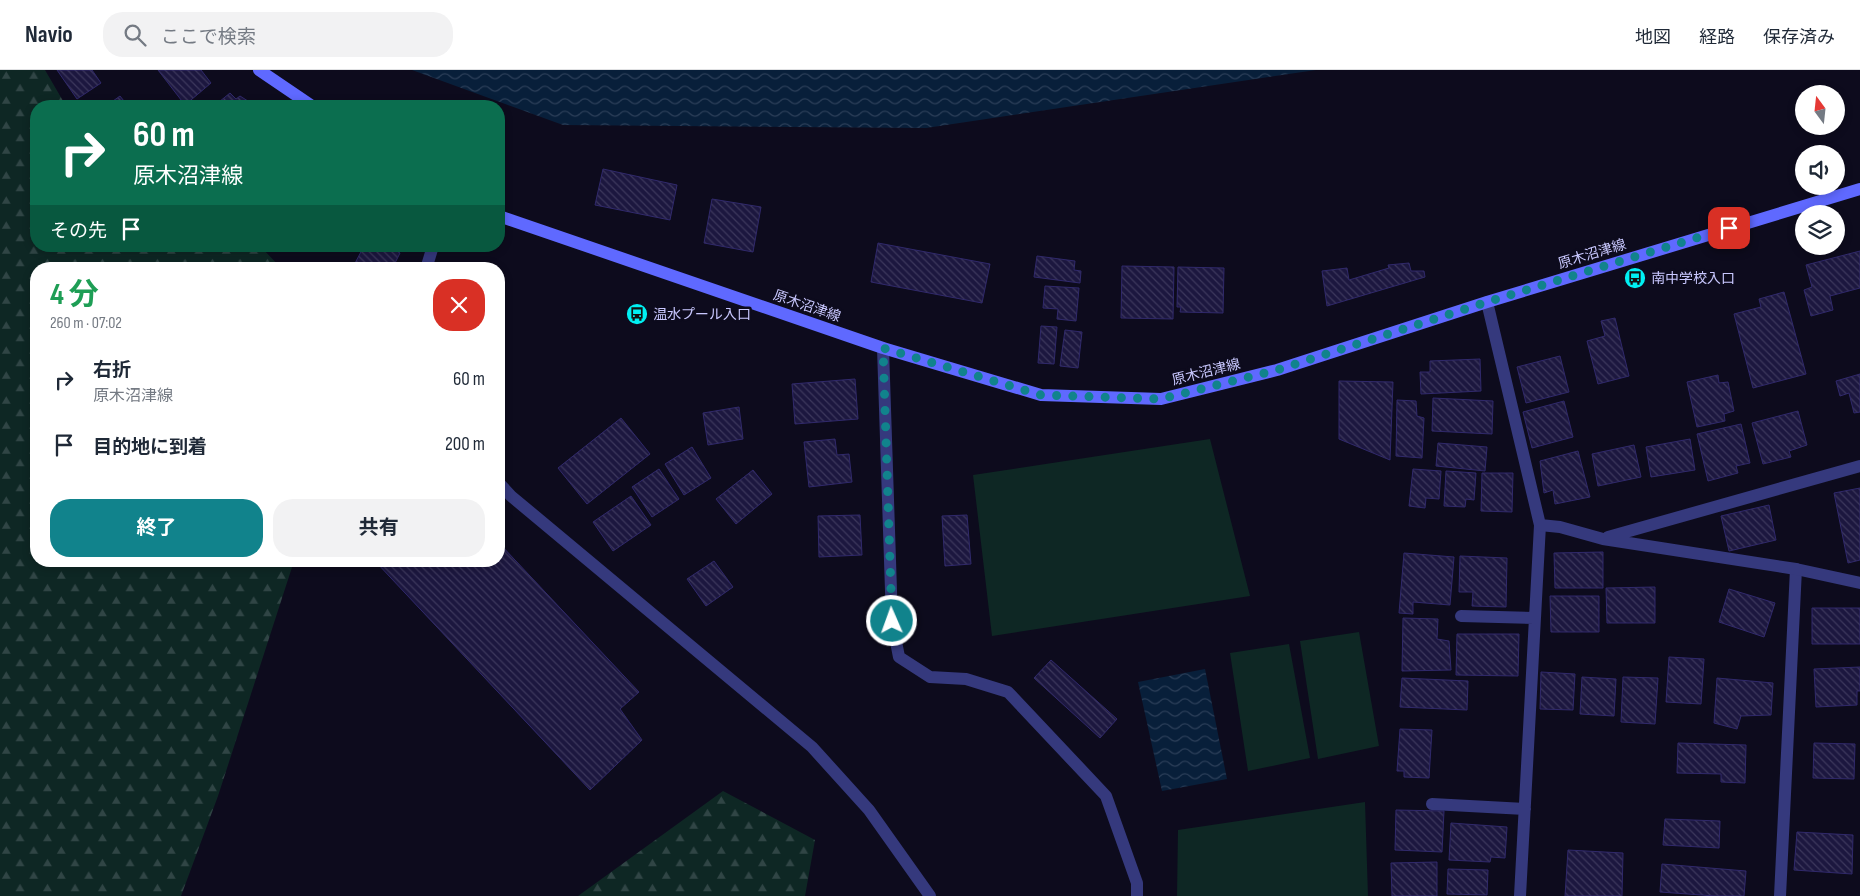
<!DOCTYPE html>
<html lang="ja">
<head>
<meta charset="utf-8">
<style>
	:root { --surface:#fff; --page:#f2f2f3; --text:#1f2937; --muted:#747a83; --line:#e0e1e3; --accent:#11838c }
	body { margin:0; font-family:"Sofia Sans Condensed","Noto Sans JP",sans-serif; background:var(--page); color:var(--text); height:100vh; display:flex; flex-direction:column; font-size:19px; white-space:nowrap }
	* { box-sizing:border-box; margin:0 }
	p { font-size:16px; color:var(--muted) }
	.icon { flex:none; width:28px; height:28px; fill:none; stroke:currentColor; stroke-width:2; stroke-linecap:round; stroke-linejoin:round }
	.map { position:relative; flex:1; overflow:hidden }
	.panel { position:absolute; left:30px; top:192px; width:475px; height:305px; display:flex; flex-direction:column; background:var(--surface); border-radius:20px; box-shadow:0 2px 8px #0003 }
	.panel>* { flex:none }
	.hud { position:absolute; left:30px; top:30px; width:475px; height:152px; border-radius:20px; box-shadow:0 2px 8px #0003; background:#0b6e4f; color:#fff; overflow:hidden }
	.needle { width:32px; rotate:345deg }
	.fabs { position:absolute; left:1795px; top:15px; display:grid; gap:10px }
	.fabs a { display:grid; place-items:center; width:50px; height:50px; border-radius:50%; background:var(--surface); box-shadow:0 2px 8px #0003; font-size:25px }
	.pin { position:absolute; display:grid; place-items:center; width:42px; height:42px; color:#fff; margin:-21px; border-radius:10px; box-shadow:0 2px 8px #0006 }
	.me { position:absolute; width:55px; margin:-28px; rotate:358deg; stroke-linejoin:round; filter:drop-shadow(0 0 4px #0008) }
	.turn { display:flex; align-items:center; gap:18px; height:105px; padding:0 20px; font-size:22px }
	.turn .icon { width:65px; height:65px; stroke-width:2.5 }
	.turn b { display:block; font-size:35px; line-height:42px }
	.then { display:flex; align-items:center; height:48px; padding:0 20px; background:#0003; gap:10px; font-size:19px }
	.round { display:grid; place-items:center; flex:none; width:52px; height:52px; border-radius:20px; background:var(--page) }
	.overview { display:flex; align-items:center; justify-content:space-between; height:85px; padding:0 20px }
	h1 { font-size:30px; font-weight:700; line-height:38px; color:#1e9e55 }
	.action { display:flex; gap:10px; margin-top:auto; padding:10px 20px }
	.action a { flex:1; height:58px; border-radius:20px; background:var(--accent); color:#fff; font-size:20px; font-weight:700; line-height:58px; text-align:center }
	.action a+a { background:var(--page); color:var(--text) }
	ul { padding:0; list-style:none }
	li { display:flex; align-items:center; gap:15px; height:65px; padding:0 20px }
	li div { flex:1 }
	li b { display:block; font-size:19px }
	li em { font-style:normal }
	header { display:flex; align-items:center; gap:30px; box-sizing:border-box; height:70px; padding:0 25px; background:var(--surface); border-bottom:1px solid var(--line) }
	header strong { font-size:24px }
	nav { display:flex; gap:28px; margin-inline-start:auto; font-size:18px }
	.search { width:350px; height:45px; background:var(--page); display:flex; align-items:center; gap:12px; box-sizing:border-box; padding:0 18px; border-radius:20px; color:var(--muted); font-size:19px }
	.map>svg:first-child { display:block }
	.forest { fill:url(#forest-firs) }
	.garden { fill:#0e2724 }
	.water { fill:url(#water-waves) }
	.building { fill:url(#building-back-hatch); stroke:#30296b }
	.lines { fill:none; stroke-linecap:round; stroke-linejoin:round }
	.service { stroke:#35397d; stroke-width:12 }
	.minor { stroke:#35397d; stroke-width:12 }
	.tertiary { stroke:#35397d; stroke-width:12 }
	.secondary { stroke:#5f69ff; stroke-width:12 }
	.route { stroke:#11838c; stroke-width:9; stroke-dasharray:0 16.2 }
	.labels { text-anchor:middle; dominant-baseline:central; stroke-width:5; stroke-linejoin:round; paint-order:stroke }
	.street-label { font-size:14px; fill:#c9c8ff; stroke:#0d0b1d }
	.poi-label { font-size:14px; fill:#c9c8ff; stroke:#0d0b1d; text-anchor:start }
</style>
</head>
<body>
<header>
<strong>Navio</strong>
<div class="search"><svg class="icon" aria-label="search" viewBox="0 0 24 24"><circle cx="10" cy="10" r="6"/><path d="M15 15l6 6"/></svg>ここで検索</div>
<nav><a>地図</a><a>経路</a><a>保存済み</a></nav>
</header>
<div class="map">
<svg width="1860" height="826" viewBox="0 0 1860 826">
	<defs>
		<pattern id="forest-firs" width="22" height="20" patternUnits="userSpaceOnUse" patternTransform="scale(1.25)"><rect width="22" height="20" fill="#0e2724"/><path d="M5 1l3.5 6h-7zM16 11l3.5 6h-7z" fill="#304545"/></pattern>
		<pattern id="water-waves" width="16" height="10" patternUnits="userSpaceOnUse" patternTransform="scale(1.25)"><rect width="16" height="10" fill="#081f3a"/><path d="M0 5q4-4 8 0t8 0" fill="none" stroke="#2b3e58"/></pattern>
		<pattern id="building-back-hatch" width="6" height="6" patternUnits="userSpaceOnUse" patternTransform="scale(1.25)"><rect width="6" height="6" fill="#1c173f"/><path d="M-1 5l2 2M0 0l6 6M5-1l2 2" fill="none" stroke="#3c375c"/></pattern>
	</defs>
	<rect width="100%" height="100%" fill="#0d0b1d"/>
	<!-- forest -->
	<path class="forest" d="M0,0h45l21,36h-30v140h224l22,23h-246v292h258l-76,235 -37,100h-181z
		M723,721l92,49 -10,56h-227z"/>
	<!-- garden -->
	<path class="garden" d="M1210,369l40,157 -258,40 -19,-161z
		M1359,562l20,114 -61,13 -18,-118z
		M1289,574l21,114 -62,13 -18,-118z
		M1365,732l3,94h-191l1,-66z"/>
	<!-- water -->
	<path class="water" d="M412,0h904l-390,58 -363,-3z
		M1205,599l22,110 -65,12 -24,-109z"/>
	<!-- building -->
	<path class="building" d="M57,0h35l9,13 -24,16z
		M158,0h43l10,13 -26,22z
		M230,23l6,6 4,-3 11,7 -3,3h-34z
		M120,26l8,10h-22z
		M603,99l74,16 -7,35 -75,-15z
		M712,129l49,8 -8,45 -49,-9z
		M878,173l112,21 -8,39 -111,-21z
		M364,176h24l12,7 -8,16h-40z
		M1860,181v37l-30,8 3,14 -22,6 -7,-26 8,-3 -6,-22z
		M1037,186l38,5 -1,9 7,1 -1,12 -46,-6z
		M1409,193l2,8h13l1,6 -98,29 -5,-35 25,-3 2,12 40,-12 -1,-3z
		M1122,196l52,1 -1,52 -52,-1z
		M1178,197l46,1 -1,45 -43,-1 1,-5h-4z
		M1045,216l34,2 -3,33 -19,-2 1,-10 -15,-1z
		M1784,222l22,82 -53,14 -19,-74 27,-7 -2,-8z
		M1615,248l14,58 -31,8 -11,-43 18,-5 -4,-15z
		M1041,256l16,1 -3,37 -16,-1z
		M1065,260l17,2 -4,36 -18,-2z
		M1560,286l9,36 -43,11 -9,-36z
		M1480,289l1,32 -60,3 -1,-22h10v-11z
		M1860,304v38l-6,1 -5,-20 -9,3 -4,-15z
		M1718,305l1,8 9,-1 6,29 -10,3 1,7 -28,6 -10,-45z
		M855,309l3,40 -63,5 -3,-40z
		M1339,311l54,1 -3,78 -51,-21z
		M1433,328l60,3 -1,33 -60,-3z
		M1397,330l19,1 1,15 7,2 -2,40 -26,-2z
		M1564,331l9,36 -41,11 -9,-36z
		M739,337l4,32 -35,6 -5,-32z
		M1798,341l9,34 -18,6 2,6 -28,7 -11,-41z
		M621,348l29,36 -63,50 -29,-36z
		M1741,354l9,39 -14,3 2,7 -30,8 -11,-47z
		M835,369l2,16 12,-1 3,28 -43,5 -5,-45z
		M1690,369l5,31 -44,7 -5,-30z
		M1438,373l49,4 -2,24 -49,-5z
		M1634,375l7,32 -43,9 -6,-32z
		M692,377l19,31 -27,17 -19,-31z
		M1578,381l12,46 -35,7 -2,-14 -9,3 -4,-32z
		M659,399l20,30 -27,18 -20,-30z
		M1413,399l28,2 -2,28 -13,-1 -1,10 -16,-2z
		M753,400l19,24 -36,30 -20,-25z
		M1446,401l30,2 -2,27 -8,-1 -1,8 -21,-1z
		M1482,403h31l-1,39 -31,-1z
		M1860,418v72l-12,3 -14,-70z
		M631,426l20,29 -38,26 -20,-29z
		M1769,435l7,35 -47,11 -8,-35z
		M860,445l2,40 -43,2 -1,-41z
		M967,445l4,49 -26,2 -3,-50z
		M499,473l140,149 -19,17 22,31 -52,50 -215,-229h124z
		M1603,482v36h-48l-1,-35z
		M1404,483l50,4 -4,48 -37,-3v12l-14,-1z
		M1460,486l47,2 -1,49 -34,-1 1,-14h-14z
		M714,491l19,26 -27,19 -19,-27z
		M1655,517v36h-48l-1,-35z
		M1729,519l46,14 -11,34 -45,-15z
		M1550,526h49v36h-48z
		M1812,538h48v36h-48z
		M1403,548l35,1 -1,20 12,2 2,29 -49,1z
		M1457,564h62l-1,42 -62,-1z
		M1669,587l35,2 -3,45 -35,-2z
		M1051,590l66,59 -17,19 -66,-60z
		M1860,597v24h-3v14l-41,2 -2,-38z
		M1541,602l34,2 -2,36 -33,-1z
		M1582,607l34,2 -2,37 -34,-2z
		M1623,607l35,1 -3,46 -34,-2z
		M1402,608l66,3 -1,29 -67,-3z
		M1717,608l56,5 -2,32 -30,1 -4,13 -23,-6z
		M1400,659l32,1 -3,48 -25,-1v-6h-7z
		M1678,673l68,2 -1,38 -24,-1v-8l-44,-1z
		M1814,673l41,1 -1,35 -41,-1z
		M1396,740l48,1 -2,41 -47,-2z
		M1665,749l55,2 -1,27 -56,-3z
		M1451,753l56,4 -2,31 -14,-1 -1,5 -41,-2z
		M1797,762l56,3 -1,39 -58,-4z
		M1568,780l55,3 -1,43h-57z
		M1437,792v34h-45l-1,-33z
		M1662,794l84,7 -2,25h-29l-55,-4z
		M1448,799l40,1 -1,25 -40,-1z"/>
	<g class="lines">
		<!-- service -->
		<path class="service" d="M1461,546l73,2
			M1432,734l93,5
			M1520,826l20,-371
			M1780,826l16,-327"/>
		<!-- minor -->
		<path class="minor" d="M1487,232l53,223 20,2 43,12 193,30 64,14
			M1608,467l252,-71"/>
		<!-- tertiary -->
		<path class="tertiary" d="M426,199l7,-23
			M883,278l9,273 7,36 31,20 36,2 42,13 98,104 31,87v13
			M499,413l12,13 301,251 57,63 61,86"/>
		<!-- secondary -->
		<path class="secondary" d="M259,0l53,36
			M499,146l384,132 158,47 120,4 116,-29 210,-68 373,-113"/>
	</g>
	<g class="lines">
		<!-- route -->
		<path class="route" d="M892,551l-9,-273 158,47 120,4 116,-29 210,-68 242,-74"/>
	</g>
	<!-- icons -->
	<defs>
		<g id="bus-disc" transform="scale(1.125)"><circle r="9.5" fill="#00f0f3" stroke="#0d0b1d"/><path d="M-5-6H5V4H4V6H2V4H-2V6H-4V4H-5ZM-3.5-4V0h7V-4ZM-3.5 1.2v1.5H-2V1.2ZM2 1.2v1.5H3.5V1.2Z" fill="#111"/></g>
	</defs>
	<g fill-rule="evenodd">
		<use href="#bus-disc" x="1635" y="208"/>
		<use href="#bus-disc" x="637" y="244"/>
	</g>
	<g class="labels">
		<!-- street labels -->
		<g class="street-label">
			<text transform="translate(1592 184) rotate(-17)">原木沼津線</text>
			<text transform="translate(807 236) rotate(19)">原木沼津線</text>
			<text transform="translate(1206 302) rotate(-14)">原木沼津線</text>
		</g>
		<!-- poi labels -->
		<g class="poi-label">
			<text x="1651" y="208">南中学校入口</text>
			<text x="653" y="244">温水プール入口</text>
		</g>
	</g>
</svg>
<div class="fabs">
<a><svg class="needle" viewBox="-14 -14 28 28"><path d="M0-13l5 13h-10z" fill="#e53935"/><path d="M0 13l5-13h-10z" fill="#747a83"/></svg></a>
<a><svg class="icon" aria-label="sound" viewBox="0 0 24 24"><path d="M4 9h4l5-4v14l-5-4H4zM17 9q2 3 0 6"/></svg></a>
<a><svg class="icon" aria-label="layers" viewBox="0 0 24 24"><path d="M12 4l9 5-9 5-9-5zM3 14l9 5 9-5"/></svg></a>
</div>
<div class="pin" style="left:1729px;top:158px;background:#d93025"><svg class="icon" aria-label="arrive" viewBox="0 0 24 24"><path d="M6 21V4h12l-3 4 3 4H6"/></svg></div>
<svg class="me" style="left:892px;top:551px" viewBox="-20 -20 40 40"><circle r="17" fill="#11838c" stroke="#fff" stroke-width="3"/><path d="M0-11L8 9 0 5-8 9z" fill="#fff"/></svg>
<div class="hud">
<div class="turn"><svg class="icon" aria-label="right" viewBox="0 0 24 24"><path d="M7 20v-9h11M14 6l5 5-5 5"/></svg><div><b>60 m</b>原木沼津線</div></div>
<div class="then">その先<svg class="icon" aria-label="arrive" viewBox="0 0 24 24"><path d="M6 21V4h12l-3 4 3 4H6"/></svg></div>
</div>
<section class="panel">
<div class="overview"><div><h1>4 分</h1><p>260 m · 07:02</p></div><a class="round" style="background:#d93025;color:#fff"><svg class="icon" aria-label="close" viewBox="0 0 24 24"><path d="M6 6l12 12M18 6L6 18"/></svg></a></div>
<ul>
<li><svg class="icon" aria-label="right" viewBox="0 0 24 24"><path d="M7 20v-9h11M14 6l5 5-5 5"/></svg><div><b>右折</b><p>原木沼津線</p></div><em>60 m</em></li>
<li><svg class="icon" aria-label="arrive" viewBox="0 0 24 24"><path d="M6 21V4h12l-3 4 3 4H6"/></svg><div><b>目的地に到着</b></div><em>200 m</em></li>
</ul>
<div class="action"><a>終了</a><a>共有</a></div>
</section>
</div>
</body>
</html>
